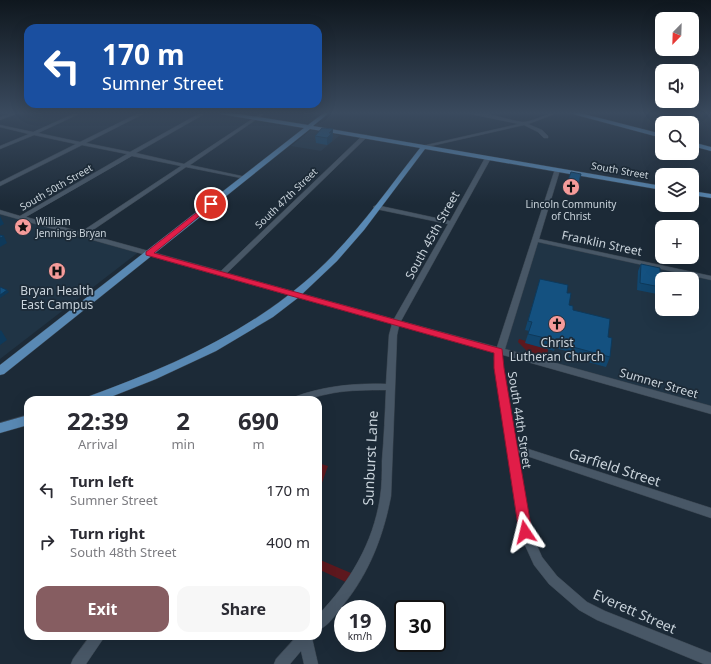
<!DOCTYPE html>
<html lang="en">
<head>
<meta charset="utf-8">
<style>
	:root { --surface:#fff; --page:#f7f7f7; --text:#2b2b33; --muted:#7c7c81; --accent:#865d61 }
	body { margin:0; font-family:"Noto Sans",sans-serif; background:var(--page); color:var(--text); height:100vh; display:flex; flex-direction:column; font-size:15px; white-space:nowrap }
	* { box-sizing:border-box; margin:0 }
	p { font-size:13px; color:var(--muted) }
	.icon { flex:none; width:22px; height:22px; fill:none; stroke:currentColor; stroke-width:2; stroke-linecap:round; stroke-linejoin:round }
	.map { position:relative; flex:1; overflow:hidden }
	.details { position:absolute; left:24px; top:396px; width:298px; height:244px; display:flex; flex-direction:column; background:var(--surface); border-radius:12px; box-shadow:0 4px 16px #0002 }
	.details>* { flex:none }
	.banner { position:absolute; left:24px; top:24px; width:298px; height:84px; border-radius:12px; box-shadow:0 4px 16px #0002; background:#1a4fa0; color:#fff; overflow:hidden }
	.needle { width:26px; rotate:203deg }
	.buttons { position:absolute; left:655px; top:12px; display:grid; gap:8px }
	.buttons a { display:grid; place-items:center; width:44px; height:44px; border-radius:8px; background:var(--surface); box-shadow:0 4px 16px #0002; font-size:20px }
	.speed { position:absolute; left:334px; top:600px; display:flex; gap:8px; font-size:20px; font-weight:700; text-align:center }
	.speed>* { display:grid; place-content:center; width:52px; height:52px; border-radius:50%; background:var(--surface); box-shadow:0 4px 16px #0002; line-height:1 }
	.speed small { font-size:10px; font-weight:400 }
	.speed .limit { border:2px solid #111; border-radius:6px; background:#fff; color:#111 }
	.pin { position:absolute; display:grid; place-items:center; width:34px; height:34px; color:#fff; margin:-17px; border:2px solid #fff; border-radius:50%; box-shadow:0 1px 4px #0007 }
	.me { position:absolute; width:44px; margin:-22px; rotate:350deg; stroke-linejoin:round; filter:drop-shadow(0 0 3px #0008) }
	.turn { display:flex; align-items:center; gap:14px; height:84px; padding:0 12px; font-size:18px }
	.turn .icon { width:52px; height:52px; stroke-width:2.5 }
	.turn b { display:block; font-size:28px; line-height:34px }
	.eta { display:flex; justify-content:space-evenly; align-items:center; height:68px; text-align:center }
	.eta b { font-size:24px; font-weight:700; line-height:28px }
	.primary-button { display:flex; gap:8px; margin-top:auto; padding:8px 12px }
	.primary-button a { flex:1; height:46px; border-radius:12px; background:var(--accent); color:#fff; font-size:16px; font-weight:700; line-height:46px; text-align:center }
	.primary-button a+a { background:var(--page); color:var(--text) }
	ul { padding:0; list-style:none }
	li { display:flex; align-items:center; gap:12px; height:52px; padding:0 12px }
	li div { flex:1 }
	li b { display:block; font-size:15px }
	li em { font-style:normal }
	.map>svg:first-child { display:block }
	.built { fill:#203445; fill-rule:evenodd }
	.green { fill:#5d181e }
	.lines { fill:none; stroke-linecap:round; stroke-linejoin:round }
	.minor-casing { stroke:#39444f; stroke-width:1 }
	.major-casing { stroke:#39444f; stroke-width:1 }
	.minor { fill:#485766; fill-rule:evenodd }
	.major { fill:#5989b4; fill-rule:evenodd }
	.wall { fill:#11466e }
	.shaded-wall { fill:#0e395a }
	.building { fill:#145180; stroke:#0e395a }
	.route { fill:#e11d48; stroke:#92132f }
	.labels { text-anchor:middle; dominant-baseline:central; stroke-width:3.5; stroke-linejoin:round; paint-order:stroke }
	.far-street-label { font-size:10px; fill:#c9d3db; stroke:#1c2a37 }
	.far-poi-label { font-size:10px; fill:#c9d3db; stroke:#1c2a37 }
	.street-label { font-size:12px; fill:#c9d3db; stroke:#1c2a37 }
	.poi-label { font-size:12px; fill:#c9d3db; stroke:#1c2a37 }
	.near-street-label { font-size:14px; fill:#c9d3db; stroke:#1c2a37 }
</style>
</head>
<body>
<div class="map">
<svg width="711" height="664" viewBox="0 0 711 664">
	<rect width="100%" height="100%" fill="#1c2a37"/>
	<!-- built -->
	<path class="built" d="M311,130l29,5 -19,16 -30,-5z
		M0,212l140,39 -140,108z
		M535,240l176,38v132l-212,-59zM662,279h30v30h-30z"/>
	<!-- green -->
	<path class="green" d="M519,339l7,2v2l22,6 -1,8 -19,-5 -10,-10z
		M318,463l10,3 -10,28z
		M318,559l40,17 -6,9 -34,-16z"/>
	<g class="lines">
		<!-- minor casing -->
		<g class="minor-casing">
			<path id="minor" d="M16,112h5l-21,8v-3z
				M78,112h5l-45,21 42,9 61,-30h4v1l-59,30 44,9 72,-40h4v1l-70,40 48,11 79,-52h4l-77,53 56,12v2l-60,-12 -99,67 134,37 142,-136h4v2l-140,136 167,46 54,-95 -72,-15 -3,-2 3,-2 74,16 35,-63 5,-1 1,1 -90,163 96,26 58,-178 5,1 -21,69 172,37v4l-173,-38 -33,107 206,57v8l-208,-59 -1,3 14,87 195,63v10l-193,-65 13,79 11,25 15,19 30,26 18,9 106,42v11h-7l-107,-44 -18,-10 -30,-26 -15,-19 -15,-33 -25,-174 1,-5 -96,-27 -2,9 -6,161c-8,42 -23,80 -51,113 -6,8 -13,18 -22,21v-15c32,-33 55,-72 62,-117 2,-12 2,-25 2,-37 2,-24 3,-47 4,-71 -18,0 -36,0 -53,3 -16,3 -25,7 -41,7l2,-3c30,-11 60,-14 92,-13l3,-49 3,-11 -392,-110v-4l20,6 107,-62 -45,-9 -82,41v-4l76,-38 -42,-9 -34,14v-3l29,-12 -29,-7v-2l33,7zM132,156l49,10 -100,66 -55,-15z
				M461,112c20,-3 41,7 61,10 7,1 25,-8 33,-10h5l-32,12 14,6 6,6v2h-4l-6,-6 -14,-7 -102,23v-2l97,-22z
				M90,636h15l-19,28h-15l2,-5z
				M297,636h16l-1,2 6,26h-14l-3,-13 -11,13h-16l2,-5z"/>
		</g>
		<!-- major casing -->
		<g class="major-casing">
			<path id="major" d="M218,112h9l81,13 17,-13h5l-17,14 349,60v4l-237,-41 -61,81 -27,31 -38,36 -26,20 -57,34 -60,28 -53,21h-18l2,-3c83,-30 164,-65 230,-126 39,-36 70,-81 103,-123l-110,-19 -306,245 -4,1v-10l304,-237 -84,-14z
				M569,112h7l86,22v4l-93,-25z
				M692,142l19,5v4l-19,-5z
				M692,191l19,3v4l-19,-3z
				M28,415v10l-28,8v-10z"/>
		</g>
		<!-- minor -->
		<use href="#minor" class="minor"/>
		<!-- major -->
		<use href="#major" class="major"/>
	</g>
	<!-- wall -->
	<path class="wall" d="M333,129l-1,12 -5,4 -11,-2 -1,-7z
		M571,172l7,13 -3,9 -10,-2z
		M641,264l19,23 -3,7 -20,-4 1,-19z
		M540,279l27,14 2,12 4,5 35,27 2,20 -4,10 -37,-10 1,-5 -15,-4 -1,3 -29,-8 4,-12 -4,-1z"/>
	<!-- shaded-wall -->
	<path class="shaded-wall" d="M333,129l-1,12 -5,4v-7l2,-5z
		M0,216l4,8 -4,2z
		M4,236l3,7 -7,4v-9z
		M7,290l2,2 -9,6v-3z
		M1,330l6,10 -7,5v-14z"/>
	<!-- building -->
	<path class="building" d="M322,128l11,1 -4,4h3l-5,5 -12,-2z
		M571,172l10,2 -3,11 -11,-2z
		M0,235l4,1 -4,2z
		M641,264l19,4v19l-20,-4z
		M540,279l28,6 -1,8h4l-2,12 4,1v4l37,9 -2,18 4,1 -2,19 -37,-10v-5l-15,-3v2l-30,-7 4,-12 -4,-1z
		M0,287l7,3 -7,5z"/>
	<!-- sky -->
	<linearGradient id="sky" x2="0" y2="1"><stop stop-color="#0f171e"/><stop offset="0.55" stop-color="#3a4a5e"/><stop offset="1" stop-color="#3a4a5e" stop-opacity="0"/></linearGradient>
	<rect width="711" height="205" fill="url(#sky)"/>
	<!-- route -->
	<path class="route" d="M209,203l5,1 -60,49 348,96 2,19 28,164 -2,4 -5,2 -4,-2 -2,-4 -25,-164v-15l-348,-98v-3z"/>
	<!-- icons -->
	<defs>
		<g id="church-disc" transform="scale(0.9)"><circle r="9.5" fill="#f59b9a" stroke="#1c2a37"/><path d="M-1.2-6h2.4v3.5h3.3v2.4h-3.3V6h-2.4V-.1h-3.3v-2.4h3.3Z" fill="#111"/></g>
		<g id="sight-disc" transform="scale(0.9)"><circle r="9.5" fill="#f59b9a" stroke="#1c2a37"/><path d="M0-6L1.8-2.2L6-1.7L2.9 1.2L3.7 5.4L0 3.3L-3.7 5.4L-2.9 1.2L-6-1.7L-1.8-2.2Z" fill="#111"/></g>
		<g id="hospital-disc" transform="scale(0.9)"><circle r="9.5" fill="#f59b9a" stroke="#1c2a37"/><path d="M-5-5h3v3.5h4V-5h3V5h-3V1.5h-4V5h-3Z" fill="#111"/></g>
	</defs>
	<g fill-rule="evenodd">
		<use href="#church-disc" x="571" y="187"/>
		<use href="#sight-disc" x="23" y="227"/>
		<use href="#hospital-disc" x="57" y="271"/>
		<use href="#church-disc" x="557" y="324"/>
	</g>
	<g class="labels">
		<!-- far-street labels -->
		<g class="far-street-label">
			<text transform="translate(620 170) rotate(10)">South Street</text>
			<text transform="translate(56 187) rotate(-30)">South 50th Street</text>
			<text transform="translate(286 198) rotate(-44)">South 47th Street</text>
		</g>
		<!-- far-poi labels -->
		<g class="far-poi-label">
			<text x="571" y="204">Lincoln Community<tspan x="571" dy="12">of Christ</tspan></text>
			<text x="36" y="221" text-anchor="start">William<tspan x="36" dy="12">Jennings Bryan</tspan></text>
		</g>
		<!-- street labels -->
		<g class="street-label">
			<text transform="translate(432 235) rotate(-61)">South 45th Street</text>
			<text transform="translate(602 243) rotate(12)">Franklin Street</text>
			<text transform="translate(659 383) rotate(16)">Sumner Street</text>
			<text transform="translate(520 420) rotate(81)">South 44th Street</text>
		</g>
		<!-- poi labels -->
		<g class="poi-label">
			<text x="57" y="290">Bryan Health<tspan x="57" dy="14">East Campus</tspan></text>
			<text x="557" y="342">Christ<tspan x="557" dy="14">Lutheran Church</tspan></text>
		</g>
		<!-- near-street labels -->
		<g class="near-street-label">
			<text transform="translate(370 458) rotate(-87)">Sunburst Lane</text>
			<text transform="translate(615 467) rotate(18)">Garfield Street</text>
			<text transform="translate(635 611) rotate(24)">Everett Street</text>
		</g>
	</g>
</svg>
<div class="buttons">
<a><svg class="needle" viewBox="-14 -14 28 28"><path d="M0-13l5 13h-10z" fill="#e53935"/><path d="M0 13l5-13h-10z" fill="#7c7c81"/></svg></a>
<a><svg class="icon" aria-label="sound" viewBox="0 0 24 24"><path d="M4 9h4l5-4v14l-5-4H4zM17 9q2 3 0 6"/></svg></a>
<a><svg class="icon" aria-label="search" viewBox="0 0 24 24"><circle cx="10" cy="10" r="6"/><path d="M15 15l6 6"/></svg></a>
<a><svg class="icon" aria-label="layers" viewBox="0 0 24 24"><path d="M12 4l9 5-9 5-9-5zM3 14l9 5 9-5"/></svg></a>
<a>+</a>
<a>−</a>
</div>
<div class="speed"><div>19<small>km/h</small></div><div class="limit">30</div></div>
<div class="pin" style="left:211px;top:204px;background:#d93025"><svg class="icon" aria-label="arrive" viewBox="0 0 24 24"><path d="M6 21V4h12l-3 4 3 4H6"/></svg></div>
<svg class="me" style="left:525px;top:532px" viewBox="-20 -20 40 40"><path d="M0-17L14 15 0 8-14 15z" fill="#e11d48" stroke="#fff" stroke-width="4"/></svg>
<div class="banner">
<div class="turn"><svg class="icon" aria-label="left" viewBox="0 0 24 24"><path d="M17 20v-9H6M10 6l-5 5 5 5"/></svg><div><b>170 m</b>Sumner Street</div></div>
</div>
<section class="details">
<div class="eta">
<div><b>22:39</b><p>Arrival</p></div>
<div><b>2</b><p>min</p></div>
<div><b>690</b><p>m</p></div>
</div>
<ul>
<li><svg class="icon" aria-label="left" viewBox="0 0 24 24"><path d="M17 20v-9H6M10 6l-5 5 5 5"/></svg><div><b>Turn left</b><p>Sumner Street</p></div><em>170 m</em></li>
<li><svg class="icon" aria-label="right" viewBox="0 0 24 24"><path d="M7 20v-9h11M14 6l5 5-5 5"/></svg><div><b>Turn right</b><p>South 48th Street</p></div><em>400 m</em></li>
</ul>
<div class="primary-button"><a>Exit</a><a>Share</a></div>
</section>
</div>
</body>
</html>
